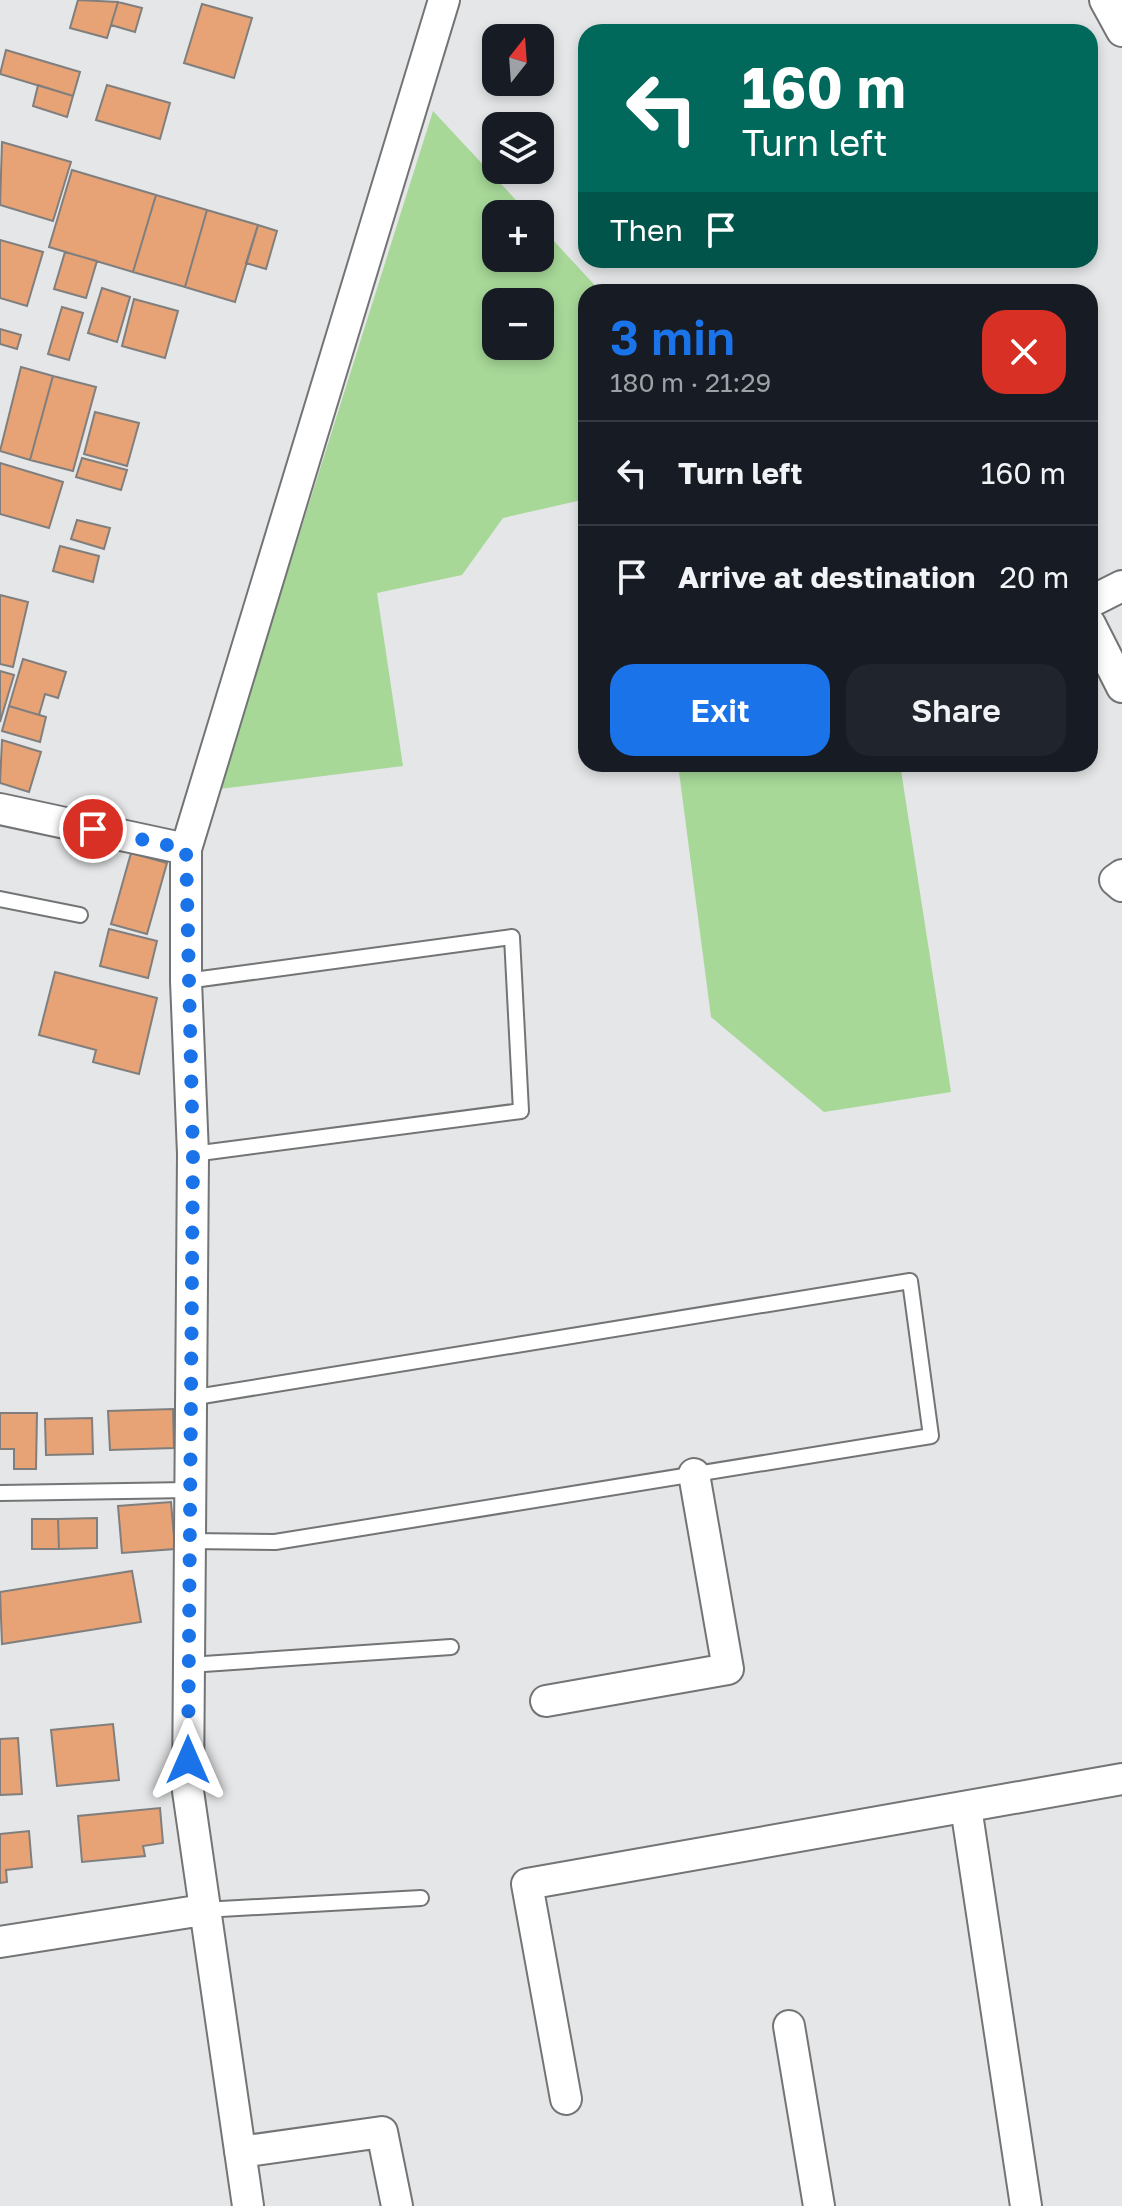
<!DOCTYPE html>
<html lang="en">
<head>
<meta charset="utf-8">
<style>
	:root { --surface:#171b24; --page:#20242c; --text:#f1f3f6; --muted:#9ea1a6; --line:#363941; --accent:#1a73e8 }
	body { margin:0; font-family:"Golos Text",sans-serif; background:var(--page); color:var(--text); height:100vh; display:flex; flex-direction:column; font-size:30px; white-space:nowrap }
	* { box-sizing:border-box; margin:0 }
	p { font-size:26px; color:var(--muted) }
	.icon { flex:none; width:44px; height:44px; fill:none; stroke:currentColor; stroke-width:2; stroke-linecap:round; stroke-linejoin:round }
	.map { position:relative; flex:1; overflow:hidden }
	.sheet { position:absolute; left:578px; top:284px; width:520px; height:488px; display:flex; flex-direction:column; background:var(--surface); border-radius:24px; box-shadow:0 4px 12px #0003 }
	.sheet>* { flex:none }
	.banner { position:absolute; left:578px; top:24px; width:520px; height:244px; border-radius:24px; box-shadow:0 4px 12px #0003; background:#00695c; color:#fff; overflow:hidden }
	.needle { width:52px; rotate:17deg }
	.fabs { position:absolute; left:482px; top:24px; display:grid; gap:16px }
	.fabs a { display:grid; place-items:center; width:72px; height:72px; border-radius:16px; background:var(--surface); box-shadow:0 4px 12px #0003; font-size:40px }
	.pin { position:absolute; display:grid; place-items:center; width:68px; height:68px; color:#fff; margin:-34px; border:4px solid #fff; border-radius:50%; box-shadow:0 2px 8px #0007 }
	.me { position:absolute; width:88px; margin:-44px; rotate:0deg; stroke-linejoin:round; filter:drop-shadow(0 0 6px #0008) }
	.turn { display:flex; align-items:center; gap:28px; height:168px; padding:0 32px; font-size:36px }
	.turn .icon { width:104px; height:104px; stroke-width:2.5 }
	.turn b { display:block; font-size:56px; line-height:68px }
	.then { display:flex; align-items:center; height:76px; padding:0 32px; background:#0003; gap:16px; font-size:30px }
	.round { display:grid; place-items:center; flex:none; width:84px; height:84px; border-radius:24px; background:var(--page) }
	.headline { display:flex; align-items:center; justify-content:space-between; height:136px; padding:0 32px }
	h1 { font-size:48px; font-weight:600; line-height:60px; color:var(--accent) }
	.action { display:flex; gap:16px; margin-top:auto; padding:16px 32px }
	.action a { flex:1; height:92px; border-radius:24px; background:var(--accent); color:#fff; font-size:32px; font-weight:600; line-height:92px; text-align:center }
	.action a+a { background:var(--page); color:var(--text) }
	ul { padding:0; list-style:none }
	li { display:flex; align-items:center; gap:24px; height:104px; padding:0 32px; border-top:2px solid var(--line) }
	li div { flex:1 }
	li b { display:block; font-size:30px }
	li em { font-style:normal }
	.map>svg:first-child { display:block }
	.green { fill:#a7d898; fill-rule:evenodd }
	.building { fill:#e7a275; stroke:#807f7e; stroke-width:2 }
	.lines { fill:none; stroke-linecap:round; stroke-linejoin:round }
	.service-casing { stroke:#737475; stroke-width:18 }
	.minor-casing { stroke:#737475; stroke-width:34 }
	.service { stroke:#fff; stroke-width:14 }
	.minor { stroke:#fff; stroke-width:30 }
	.route { stroke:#1a73e8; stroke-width:14; stroke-dasharray:0 25.2 }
</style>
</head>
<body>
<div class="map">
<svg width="1122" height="2206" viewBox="0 0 1122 2206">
	<rect width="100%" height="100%" fill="#e5e6e7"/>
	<!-- green -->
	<path class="green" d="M433,111l96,103h-33v44h44v-32l61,66h-15v207l-83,19 -41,57 -85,18 26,173 -184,23zM496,302h44v44h-44z
		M678,764h222l51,328 -127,20 -113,-95z"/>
	<!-- building -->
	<path class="building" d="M78,0l40,2 -11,36 -37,-10z
		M118,2l24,6 -7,24 -24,-7z
		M202,4l50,14 -18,60 -50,-15z
		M6,50l74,22 -7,24 -73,-22z
		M38,85l35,11 -6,21 -34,-11z
		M107,85l63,18 -10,36 -64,-19z
		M2,142l69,20 -18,59 -53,-16z
		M72,170l84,25 -23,77 -84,-25z
		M156,195l51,15 -22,77 -52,-15z
		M207,210l51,15 -23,77 -50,-15z
		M258,225l19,6 -11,38 -20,-6z
		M0,240l43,12 -16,54 -27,-8z
		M65,252l32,9 -11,37 -32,-9z
		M102,288l28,9 -13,45 -29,-9z
		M134,299l44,12 -13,47 -43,-12z
		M62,307l21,6 -14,47 -21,-6z
		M0,329l21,6 -4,14 -17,-5z
		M21,367l32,9 -23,84 -30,-9z
		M53,376l43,11 -23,84 -43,-11z
		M95,412l44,11 -12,43 -43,-12z
		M82,458l45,12 -6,20 -45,-13z
		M0,463l63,19 -14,46 -49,-14z
		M77,520l33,8 -6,21 -33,-10z
		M60,546l39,10 -6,26 -40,-11z
		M0,595l28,7 -15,65 -13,-3z
		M23,659l43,13 -8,26 -13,-4 -6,21 -30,-9z
		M0,671l14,4 -14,47z
		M9,706l37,11 -6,25 -38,-11z
		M2,740l39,12 -12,40 -29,-9z
		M131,853l36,10 -20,71 -36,-10z
		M109,929l48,12 -9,37 -48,-12z
		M55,972l102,26 -18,76 -46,-12 3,-12 -57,-15z
		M173,1409l1,39 -64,2 -2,-39z
		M0,1413h37l-1,56h-22v-20h-14z
		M92,1418l1,36 -47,1 -1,-36z
		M171,1502l4,47 -53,4 -4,-47z
		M97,1518v30l-38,1 -1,-30z
		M32,1519h26l1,30h-27z
		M132,1571l9,51 -139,22 -2,-52z
		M113,1724l6,56 -62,6 -6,-56z
		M18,1738l4,56 -22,1v-56z
		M160,1808l3,35 -20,3 2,10 -63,6 -4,-46z
		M29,1831l3,36 -26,3 1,12 -7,1v-49z"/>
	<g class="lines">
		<!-- service casing -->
		<g class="service-casing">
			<path id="service" d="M0,899l80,16
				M186,981l326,-44 9,174 -328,43
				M0,1493l189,-3
				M188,1541l87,1 656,-106 -21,-155 -720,117
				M189,1665l262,-18
				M203,1910l218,-12"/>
		</g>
		<!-- minor casing -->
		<g class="minor-casing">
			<path id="minor" d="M1105,0l17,31
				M1090,602l32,-16
				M1090,624l32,63
				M0,809l186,40
				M1122,875l-7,5 7,6
				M546,1701l182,-32 -34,-195
				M966,1807l60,399
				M0,1942l203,-32
				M789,2026l30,180
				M566,2099l-39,-215 595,-105
				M240,2152l142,-20 15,74
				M248,2206l-60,-415 5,-637 -7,-173v-132l258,-849"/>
		</g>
		<!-- service -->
		<use href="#service" class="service"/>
		<!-- minor -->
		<use href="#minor" class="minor"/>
	</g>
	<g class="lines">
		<!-- route -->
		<path class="route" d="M93,829l93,20 7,305 -5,606"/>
	</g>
</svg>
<div class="fabs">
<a><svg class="needle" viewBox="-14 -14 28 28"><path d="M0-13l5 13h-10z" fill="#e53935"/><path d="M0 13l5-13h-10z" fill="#9ea1a6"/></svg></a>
<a><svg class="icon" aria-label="layers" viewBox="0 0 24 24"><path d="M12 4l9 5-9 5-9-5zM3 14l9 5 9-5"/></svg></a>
<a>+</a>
<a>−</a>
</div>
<div class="pin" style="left:93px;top:829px;background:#d93025"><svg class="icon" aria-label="arrive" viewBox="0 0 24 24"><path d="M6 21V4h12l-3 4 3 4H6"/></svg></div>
<svg class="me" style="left:188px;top:1760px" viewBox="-20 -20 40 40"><path d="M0-17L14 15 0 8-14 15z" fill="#1a73e8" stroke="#fff" stroke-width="4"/></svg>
<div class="banner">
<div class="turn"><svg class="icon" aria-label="left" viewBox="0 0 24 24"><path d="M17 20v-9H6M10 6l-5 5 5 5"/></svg><div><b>160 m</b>Turn left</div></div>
<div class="then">Then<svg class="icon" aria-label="arrive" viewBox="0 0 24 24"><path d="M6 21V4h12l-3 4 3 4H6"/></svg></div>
</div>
<section class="sheet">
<div class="headline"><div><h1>3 min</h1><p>180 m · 21:29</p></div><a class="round" style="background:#d93025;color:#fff"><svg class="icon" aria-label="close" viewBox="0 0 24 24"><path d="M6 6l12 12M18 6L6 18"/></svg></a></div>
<ul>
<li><svg class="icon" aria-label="left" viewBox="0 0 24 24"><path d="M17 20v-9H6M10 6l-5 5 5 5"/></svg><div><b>Turn left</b></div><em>160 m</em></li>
<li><svg class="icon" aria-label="arrive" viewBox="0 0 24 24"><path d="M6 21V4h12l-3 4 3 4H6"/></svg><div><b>Arrive at destination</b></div><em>20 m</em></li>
</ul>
<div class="action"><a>Exit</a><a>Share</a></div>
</section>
</div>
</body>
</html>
